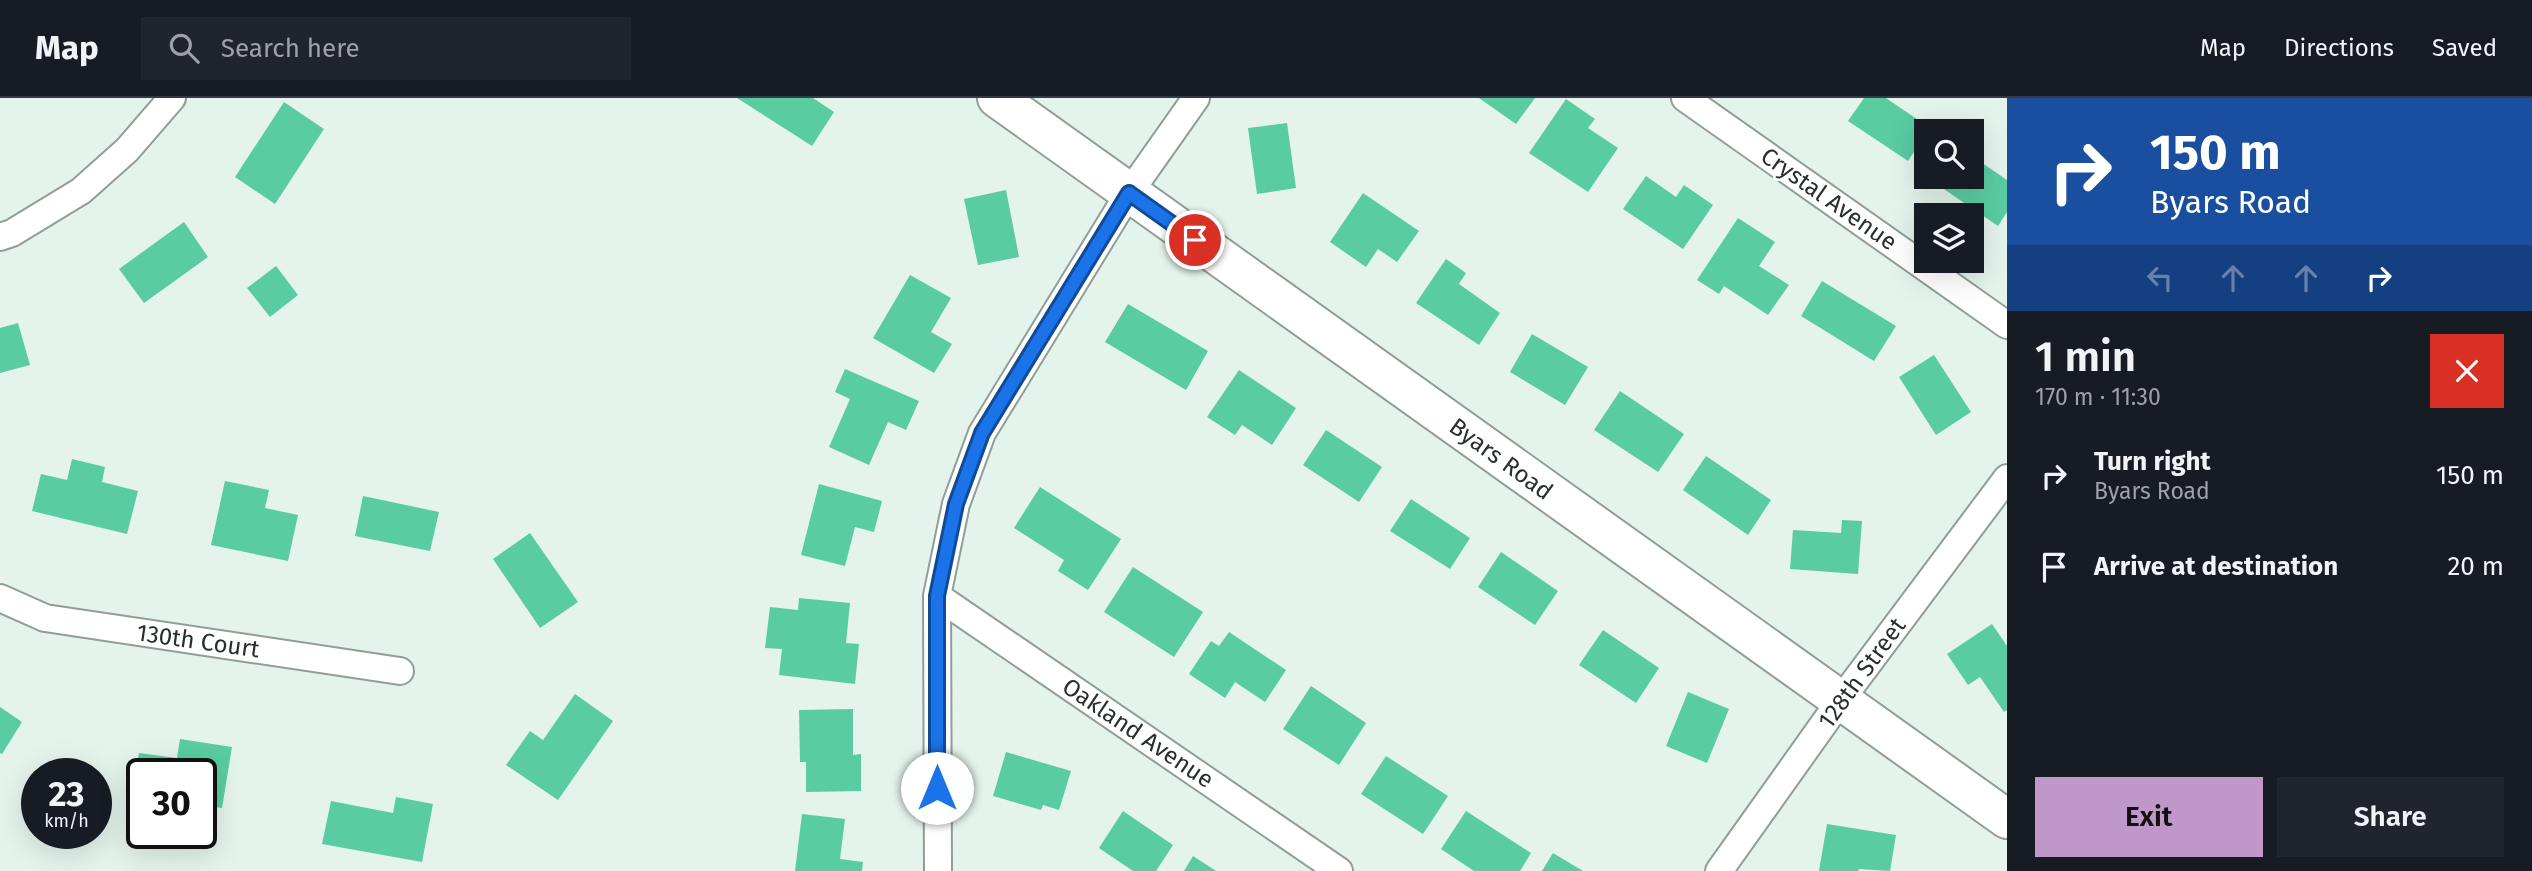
<!DOCTYPE html>
<html lang="en">
<head>
<meta charset="utf-8">
<style>
	:root { --surface:#171b24; --page:#20242c; --text:#f1f3f6; --muted:#9ea1a6; --line:#363941; --accent:#bf97c9 }
	body { margin:0; font-family:"Fira Sans",sans-serif; background:var(--page); color:var(--text); height:100vh; display:flex; flex-direction:column; font-size:26px; white-space:nowrap }
	* { box-sizing:border-box; margin:0 }
	p { font-size:23px; color:var(--muted) }
	.icon { flex:none; width:38px; height:38px; fill:none; stroke:currentColor; stroke-width:2; stroke-linecap:round; stroke-linejoin:round }
	.map { position:relative; flex:1; overflow:hidden }
	.details { display:flex; flex-direction:column; background:var(--surface); width:525px }
	.details>* { flex:none }
	.top-card { background:#1a4fa0; color:#fff; overflow:hidden }
	.fabs { position:absolute; left:1914px; top:21px; display:grid; gap:14px }
	.fabs a { display:grid; place-items:center; width:70px; height:70px; border-radius:0px; background:var(--surface); box-shadow:0 7px 28px #0002; font-size:35px }
	.speed { position:absolute; left:21px; top:660px; display:flex; gap:14px; font-size:35px; font-weight:700; text-align:center }
	.speed>* { display:grid; place-content:center; width:91px; height:91px; border-radius:50%; background:var(--surface); box-shadow:0 7px 28px #0002; line-height:1 }
	.speed small { font-size:18px; font-weight:400 }
	.speed .limit { border:4px solid #111; border-radius:10px; background:#fff; color:#111 }
	.pin { position:absolute; display:grid; place-items:center; width:60px; height:60px; color:#fff; margin:-30px; border:4px solid #fff; border-radius:50%; box-shadow:0 2px 7px #0007 }
	.me { position:absolute; width:77px; margin:-38px; rotate:0deg; stroke-linejoin:round; filter:drop-shadow(0 0 5px #0008) }
	.turn { display:flex; align-items:center; gap:24px; height:147px; padding:0 28px; font-size:32px }
	.turn .icon { width:91px; height:91px; stroke-width:2.5 }
	.turn b { display:block; font-size:49px; line-height:60px }
	.lanes { display:flex; align-items:center; height:66px; padding:0 28px; background:#0003; justify-content:center; gap:35px; direction:ltr }
	.lanes .off { opacity:.35 }
	.round { display:grid; place-items:center; flex:none; width:74px; height:74px; border-radius:0px; background:var(--page) }
	.overview { display:flex; align-items:center; justify-content:space-between; height:119px; padding:0 28px }
	h1 { font-size:42px; font-weight:600; line-height:52px }
	.primary-button { display:flex; gap:14px; margin-top:auto; padding:14px 28px }
	.primary-button a { flex:1; height:80px; border-radius:0px; background:var(--accent); color:#111; font-size:28px; font-weight:600; line-height:80px; text-align:center }
	.primary-button a+a { background:var(--page); color:var(--text) }
	ul { padding:0; list-style:none }
	li { display:flex; align-items:center; gap:21px; height:91px; padding:0 28px }
	li div { flex:1 }
	li b { display:block; font-size:26px }
	li em { font-style:normal }
	header { display:flex; align-items:center; gap:42px; box-sizing:border-box; height:98px; padding:0 35px; background:var(--surface); border-bottom:2px solid var(--line) }
	header strong { font-size:33px }
	nav { display:flex; gap:38px; margin-inline-start:auto; font-size:24px }
	.search { width:490px; height:63px; background:var(--page); display:flex; align-items:center; gap:18px; box-sizing:border-box; padding:0 24px; border-radius:0px; color:var(--muted); font-size:26px }
	main { display:flex; flex:1; min-height:0 }
	.map>svg:first-child { display:block }
	.building { fill:#5acca1 }
	.lines { fill:none; stroke-linecap:round; stroke-linejoin:round }
	.street-casing { stroke:#909e97; stroke-width:30 }
	.secondary-casing { stroke:#909e97; stroke-width:42 }
	.street { stroke:#fff; stroke-width:26 }
	.secondary { stroke:#fff; stroke-width:38 }
	.route-casing { stroke:#114b97; stroke-width:18 }
	.route { stroke:#1a73e8; stroke-width:12 }
	.labels { text-anchor:middle; dominant-baseline:central; stroke-width:5; stroke-linejoin:round; paint-order:stroke }
	.street-label { font-size:24px; fill:#292f2c; stroke:#fff }
</style>
</head>
<body>
<header>
<strong>Map</strong>
<div class="search"><svg class="icon" aria-label="search" viewBox="0 0 24 24"><circle cx="10" cy="10" r="6"/><path d="M15 15l6 6"/></svg>Search here</div>
<nav><a>Map</a><a>Directions</a><a>Saved</a></nav>
</header>
<main>
<div class="map">
<svg width="2007" height="773" viewBox="0 0 2007 773">
	<rect width="100%" height="100%" fill="#e4f3ec"/>
	<!-- building -->
	<path class="building" d="M737,0h76l21,14 -22,34z
		M1479,0h56l-19,26z
		M1864,0h22l44,30 -22,33 -60,-40z
		M1566,1l29,20 -7,9 30,20 -30,44 -59,-39z
		M284,4l40,27 -49,75 -40,-27z
		M1287,25l9,65 -39,6 -9,-66z
		M1972,58l35,24v32l-9,14 -66,-45 3,-4h37z
		M1646,78l30,21 8,-12 29,20 -30,44 -60,-40z
		M1006,92l13,67 -41,8 -14,-66z
		M1363,95l56,38 -22,31 -19,-13 -12,18 -36,-25z
		M1738,120l37,24 -16,24 30,19 -21,30 -44,-29 -5,8 -22,-14z
		M184,124l24,35 -64,46 -25,-34z
		M1446,161l20,14 -7,11 41,29 -21,32 -63,-42z
		M276,168l22,29 -28,22 -23,-29z
		M910,177l41,23 -20,34 21,12 -18,29 -61,-35z
		M1822,183l74,45 -22,35 -73,-45z
		M1128,206l80,47 -22,39 -81,-48z
		M18,225l12,42 -30,8v-45z
		M1532,236l56,33 -23,38 -55,-33z
		M1934,257l37,57 -35,23 -37,-58z
		M845,271l74,32 -13,29 -18,-8 -19,43 -40,-18 21,-48 -15,-7z
		M1239,272l57,38 -24,37 -30,-20 -7,10 -28,-18z
		M1620,293l64,43 -26,38 -64,-42z
		M1326,332l56,37 -23,35 -56,-37z
		M1706,358l65,44 -23,35 -65,-45z
		M72,361l33,8 -3,15 36,9 -11,43 -95,-23 9,-37 26,6z
		M225,383l44,9 -4,18 33,7 -10,46 -77,-16z
		M819,386l63,17 -8,31 -19,-5 -10,39 -44,-11z
		M1040,389l81,52 -33,51 -30,-19 6,-11 -50,-32z
		M363,398l76,16 -9,39 -75,-15z
		M1411,401l59,39 -20,31 -60,-38z
		M1842,422l20,1 -4,53 -68,-5 3,-39 48,3z
		M530,435l48,69 -38,26 -47,-69z
		M1501,454l57,39 -23,34 -57,-38z
		M1133,469l70,45 -29,45 -70,-45z
		M799,500l51,5 -4,40 13,1 -4,40 -76,-9 3,-26 -17,-1 5,-41 28,3z
		M1992,526l15,22v64l-3,2 -24,-35 -12,8 -21,-31z
		M1603,532l56,38 -23,35 -57,-38z
		M1229,534l57,38 -21,32 -30,-20 -10,16 -36,-24 22,-33 8,5z
		M1311,588l55,37 -27,42 -56,-36z
		M1688,594l41,17 -22,54 -41,-17z
		M575,596l38,27 -55,79 -52,-35 24,-34 13,9z
		M0,609l22,15 -20,32 -2,-1z
		M853,611v46l8,-1v37l-55,1v-30h-6l-1,-52z
		M180,641l52,8 -10,61 -21,-3v-31h-59v22l-10,-2 7,-41 38,5z
		M1006,654l65,19 -12,39 -16,-5 -2,5 -48,-14z
		M1386,658l62,40 -25,38 -62,-40z
		M396,699l37,7 -11,58 -100,-18 9,-43 62,12z
		M1123,713l50,34 -17,26h-23l-34,-23z
		M1466,713l65,42 -11,18h-46l-33,-22z
		M802,716l43,5 -5,40 23,3 -1,9h-67z
		M1827,726l69,11 -6,36 -31,-2 -1,2h-39z
		M1553,755l30,18h-41z
		M1193,758l23,15h-32z"/>
	<g class="lines">
		<!-- street casing -->
		<g class="street-casing">
			<path id="street" d="M1685,0l322,227
				M0,139l12,-4 69,-42 46,-41 45,-52
				M937,498l402,275
				M0,500l45,20 355,53
				M938,773l-1,-275 19,-92 26,-71 147,-240 67,-95
				M1719,773l121,-170 167,-223"/>
		</g>
		<!-- secondary casing -->
		<g class="secondary-casing">
			<path id="secondary" d="M997,0l1010,721"/>
		</g>
		<!-- street -->
		<use href="#street" class="street"/>
		<!-- secondary -->
		<use href="#secondary" class="secondary"/>
	</g>
	<g class="lines">
		<!-- route casing -->
		<g class="route-casing">
			<path id="route" d="M937,690v-192l19,-92 26,-71 147,-240 66,47"/>
		</g>
		<!-- route -->
		<use href="#route" class="route"/>
	</g>
	<g class="labels">
		<!-- street labels -->
		<g class="street-label">
			<text transform="translate(1829 101) rotate(35)">Crystal Avenue</text>
			<text transform="translate(1501 361) rotate(36)">Byars Road</text>
			<text transform="translate(198 543) rotate(8)">130th Court</text>
			<text transform="translate(1862 575) rotate(-54)">128th Street</text>
			<text transform="translate(1138 635) rotate(34)">Oakland Avenue</text>
		</g>
	</g>
</svg>
<div class="fabs">
<a><svg class="icon" aria-label="search" viewBox="0 0 24 24"><circle cx="10" cy="10" r="6"/><path d="M15 15l6 6"/></svg></a>
<a><svg class="icon" aria-label="layers" viewBox="0 0 24 24"><path d="M12 4l9 5-9 5-9-5zM3 14l9 5 9-5"/></svg></a>
</div>
<div class="speed"><div>23<small>km/h</small></div><div class="limit">30</div></div>
<div class="pin" style="left:1195px;top:142px;background:#d93025"><svg class="icon" aria-label="arrive" viewBox="0 0 24 24"><path d="M6 21V4h12l-3 4 3 4H6"/></svg></div>
<svg class="me" style="left:937px;top:690px" viewBox="-20 -20 40 40"><circle r="19" fill="#fff"/><path d="M0-13L10 11 0 6-10 11z" fill="#1a73e8"/></svg>
</div>
<section class="details">
<div class="top-card">
<div class="turn"><svg class="icon" aria-label="right" viewBox="0 0 24 24"><path d="M7 20v-9h11M14 6l5 5-5 5"/></svg><div><b>150 m</b>Byars Road</div></div>
<div class="lanes"><svg class="icon off" aria-label="left" viewBox="0 0 24 24"><path d="M17 20v-9H6M10 6l-5 5 5 5"/></svg><svg class="icon off" aria-label="ahead" viewBox="0 0 24 24"><path d="M12 20V5M6 11l6-6 6 6"/></svg><svg class="icon off" aria-label="ahead" viewBox="0 0 24 24"><path d="M12 20V5M6 11l6-6 6 6"/></svg><svg class="icon" aria-label="right" viewBox="0 0 24 24"><path d="M7 20v-9h11M14 6l5 5-5 5"/></svg></div>
</div>
<div class="overview"><div><h1>1 min</h1><p>170 m · 11:30</p></div><a class="round" style="background:#d93025;color:#fff"><svg class="icon" aria-label="close" viewBox="0 0 24 24"><path d="M6 6l12 12M18 6L6 18"/></svg></a></div>
<ul>
<li><svg class="icon" aria-label="right" viewBox="0 0 24 24"><path d="M7 20v-9h11M14 6l5 5-5 5"/></svg><div><b>Turn right</b><p>Byars Road</p></div><em>150 m</em></li>
<li><svg class="icon" aria-label="arrive" viewBox="0 0 24 24"><path d="M6 21V4h12l-3 4 3 4H6"/></svg><div><b>Arrive at destination</b></div><em>20 m</em></li>
</ul>
<div class="primary-button"><a>Exit</a><a>Share</a></div>
</section>
</main>
</body>
</html>
